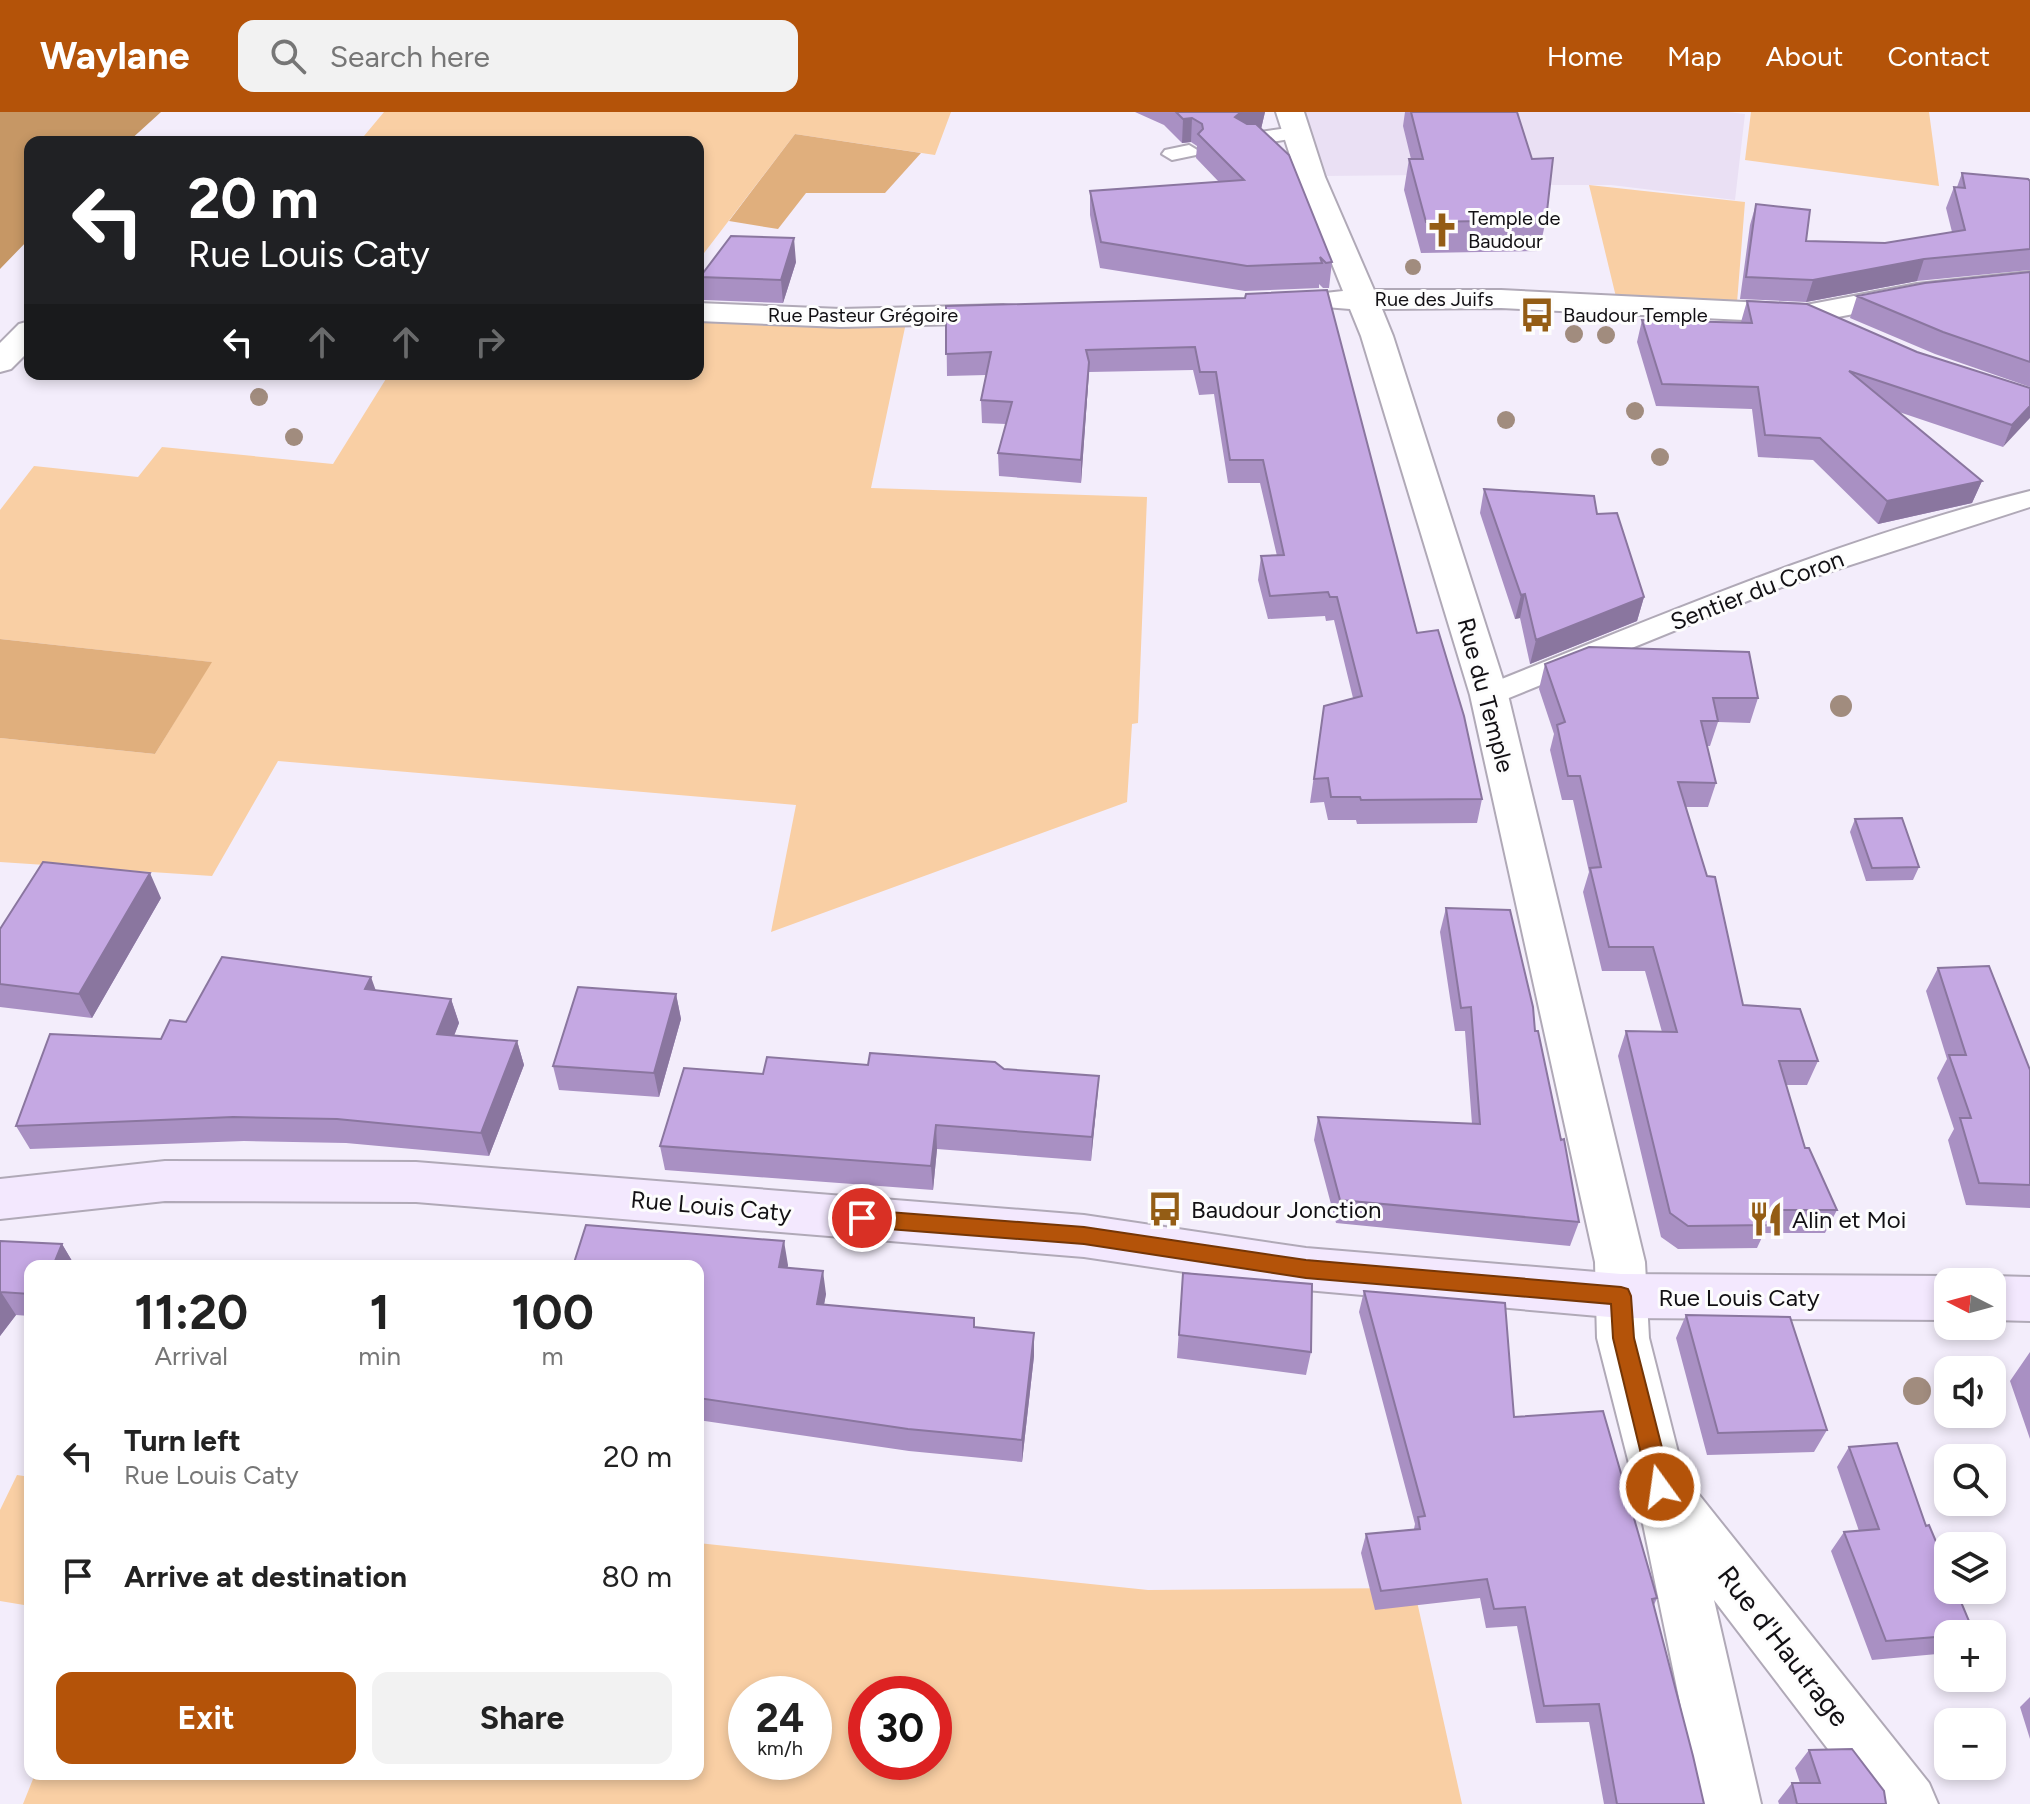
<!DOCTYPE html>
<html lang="en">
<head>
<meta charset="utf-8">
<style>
	:root { --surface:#fff; --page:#f2f2f2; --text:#222; --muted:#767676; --accent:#b45309 }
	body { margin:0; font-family:Figtree,sans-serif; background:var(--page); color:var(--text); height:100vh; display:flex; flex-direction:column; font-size:30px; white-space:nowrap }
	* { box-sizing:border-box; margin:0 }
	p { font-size:26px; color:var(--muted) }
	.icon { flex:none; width:44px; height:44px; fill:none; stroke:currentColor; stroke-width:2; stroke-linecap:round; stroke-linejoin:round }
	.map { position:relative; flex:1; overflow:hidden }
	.details { position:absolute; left:24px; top:1148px; width:680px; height:520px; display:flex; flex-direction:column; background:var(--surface); border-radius:16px; box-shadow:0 4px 12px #0003 }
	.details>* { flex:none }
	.top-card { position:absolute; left:24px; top:24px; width:680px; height:244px; border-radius:16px; box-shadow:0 4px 12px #0003; background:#202124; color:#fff; overflow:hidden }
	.needle { width:52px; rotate:276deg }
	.controls { position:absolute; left:1934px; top:1156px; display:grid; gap:16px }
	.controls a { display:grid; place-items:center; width:72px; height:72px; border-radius:16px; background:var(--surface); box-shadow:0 4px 12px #0003; font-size:40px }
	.speed { position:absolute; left:728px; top:1564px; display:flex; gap:16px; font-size:40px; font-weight:700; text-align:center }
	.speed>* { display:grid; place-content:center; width:104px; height:104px; border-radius:50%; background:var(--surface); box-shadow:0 4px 12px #0003; line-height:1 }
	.speed small { font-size:20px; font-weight:400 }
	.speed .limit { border:12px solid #d22; background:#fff; color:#111 }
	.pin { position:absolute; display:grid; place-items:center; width:68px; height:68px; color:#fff; margin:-34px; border:4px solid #fff; border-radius:50%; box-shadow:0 2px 8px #0007 }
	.me { position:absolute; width:88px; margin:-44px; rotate:346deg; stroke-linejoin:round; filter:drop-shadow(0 0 6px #0008) }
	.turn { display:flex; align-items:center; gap:28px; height:168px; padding:0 32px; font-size:36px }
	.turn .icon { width:104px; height:104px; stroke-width:2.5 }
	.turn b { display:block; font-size:56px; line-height:68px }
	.lanes { display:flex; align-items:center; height:76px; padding:0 32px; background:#0003; justify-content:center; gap:40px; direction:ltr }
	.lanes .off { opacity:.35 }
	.eta { display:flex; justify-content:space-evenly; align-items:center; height:136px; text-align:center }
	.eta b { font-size:48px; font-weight:700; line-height:56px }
	.cta { display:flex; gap:16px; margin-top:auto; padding:16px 32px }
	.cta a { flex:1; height:92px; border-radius:16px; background:var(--accent); color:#fff; font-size:32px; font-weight:700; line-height:92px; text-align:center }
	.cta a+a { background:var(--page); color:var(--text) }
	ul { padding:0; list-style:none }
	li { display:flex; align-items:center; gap:24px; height:120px; padding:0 32px }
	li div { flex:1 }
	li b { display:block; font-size:30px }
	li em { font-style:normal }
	header { display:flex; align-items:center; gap:48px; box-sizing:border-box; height:112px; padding:0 40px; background:var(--accent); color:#fff }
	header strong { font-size:38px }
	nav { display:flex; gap:44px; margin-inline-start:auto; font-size:28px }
	.search { width:560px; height:72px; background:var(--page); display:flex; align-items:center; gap:20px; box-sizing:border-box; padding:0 28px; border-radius:16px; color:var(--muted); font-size:30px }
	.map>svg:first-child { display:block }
	.built { fill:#eae0f4 }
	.green { fill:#f9cfa4; fill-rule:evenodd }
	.forest { fill:#e0af7d }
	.water { fill:#c69765 }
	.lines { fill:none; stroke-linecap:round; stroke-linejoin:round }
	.lane-casing { stroke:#b0a9b7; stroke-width:4 }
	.street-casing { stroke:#b0a9b7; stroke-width:4 }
	.secondary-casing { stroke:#b0a9b7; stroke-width:4 }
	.lane { fill:#fff; fill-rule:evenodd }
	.street { fill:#fff; fill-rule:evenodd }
	.secondary { fill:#f3e8fe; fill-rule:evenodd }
	.tree { fill:#a18c7e }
	.wall { fill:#a990c3 }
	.shaded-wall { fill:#8a769f }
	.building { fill:#c5a8e3; stroke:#8a769f; stroke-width:2 }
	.route { fill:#b45309; stroke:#753606; stroke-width:2 }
	.labels { text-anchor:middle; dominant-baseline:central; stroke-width:6; stroke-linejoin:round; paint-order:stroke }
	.far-poi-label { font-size:20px; fill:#121014; stroke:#fdfdfd; text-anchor:start }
	.far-street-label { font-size:20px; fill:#121014; stroke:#fdfdfd }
	.street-label { font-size:24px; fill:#121014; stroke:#fdfdfd }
	.poi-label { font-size:24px; fill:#121014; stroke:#fdfdfd; text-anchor:start }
	.near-street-label { font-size:28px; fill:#121014; stroke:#fdfdfd }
</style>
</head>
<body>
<header>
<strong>Waylane</strong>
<div class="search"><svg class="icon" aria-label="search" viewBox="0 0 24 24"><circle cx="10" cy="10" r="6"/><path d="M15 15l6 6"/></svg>Search here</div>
<nav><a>Home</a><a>Map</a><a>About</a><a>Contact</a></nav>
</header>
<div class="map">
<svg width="2030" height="1692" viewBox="0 0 2030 1692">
	<rect width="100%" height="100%" fill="#f3edfb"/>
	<!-- built -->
	<path class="built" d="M1304,0h424l17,2 -10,86 -124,-15h-72l-22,-11 -191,2z"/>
	<!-- green -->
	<path class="green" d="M384,0h567l-16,43 -140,-21 -97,127v-119h-339z
		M1751,0h178l10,74 -194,-26z
		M1589,73l156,17 -8,101 -121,-6z
		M698,200l209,6 -36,170 276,9 -9,226 -6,1 -5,78 -356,130 25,-127 -518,-44 -66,115 -212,-14v-124l155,16 56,-92 -211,-23v-129l34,-44 104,11 24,-30 171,17 56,-90h309z
		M17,1363l13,2v129l-30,-5v-91z
		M698,1431l450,47 266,-2 48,216h-1439l12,-30h663zM746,1582h68v68h-68zM866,1582h68v68h-68z"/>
	<!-- forest -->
	<path class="forest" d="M795,22l126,19 -36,40h-79l-28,36 -49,-8z
		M0,527l212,23 -57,92 -155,-16z"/>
	<!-- water -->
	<path class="water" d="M0,0h161l-33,30h-98v96l-30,31z"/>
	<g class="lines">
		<!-- lane casing -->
		<g class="lane-casing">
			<path id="lane" d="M1295,15l7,2 3,4 -3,4 -56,9 -10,-6 10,-6z
				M1189,33l10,6 -3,4 -24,5 -10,-6 3,-4z
				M2030,379v16l-248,80 -283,115 -10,2 -10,-2 -4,-7 4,-7c181,-72 361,-150 551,-197z"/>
		</g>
		<!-- street casing -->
		<g class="street-casing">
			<path id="street" d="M1276,0h28l21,65 49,113h127l305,15 111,-21 113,-12v18l-113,12 -111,21 -305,-15 -119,1 11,27 115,359 137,567 4,76 35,138 245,307 9,21h-68l-156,-204 47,204h-60l-64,-309 -40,-157 -2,-76 -125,-567 -109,-359 -11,-27 -25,-2 -5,-7 5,-7 18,-2 -46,-114z
				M698,191l143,6 162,-4 11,2 5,7 -5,7 -11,2 -162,4 -143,-6z
				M30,209v29l-19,19 -11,3v-29l19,-19z"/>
		</g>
		<!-- secondary casing -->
		<g class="secondary-casing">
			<path id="secondary" d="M165,1049l251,1 668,53 222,33 315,26 327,2 16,6h-16v38l-327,-2 -315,-28 -222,-33 -668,-55 -251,-1 -165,18v-40z
				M1992,1164l38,1v44l-38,-1v-38h-16z"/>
		</g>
		<!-- lane -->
		<use href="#lane" class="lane"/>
		<!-- street -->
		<use href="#street" class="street"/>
		<!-- secondary -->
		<use href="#secondary" class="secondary"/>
	</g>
	<!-- trees -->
	<g class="tree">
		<circle cx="1413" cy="155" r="8"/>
		<circle cx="1574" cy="222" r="9"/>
		<circle cx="1606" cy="223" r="9"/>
		<circle cx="259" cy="285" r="9"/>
		<circle cx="1635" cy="299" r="9"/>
		<circle cx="1506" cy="308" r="9"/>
		<circle cx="294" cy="325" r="9"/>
		<circle cx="1660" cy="345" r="9"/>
		<circle cx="1841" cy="594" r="11"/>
		<circle cx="1917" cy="1279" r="14"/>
	</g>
	<!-- wall -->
	<path class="wall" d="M1135,0h130l-4,17 71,133 -3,26h-6l-4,-4v4l-74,3 -145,-23 -10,-53v-24l129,-9 -23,-24 1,-12 -6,-4 -9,1 -18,-18z
		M1405,0h112l29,108 -7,31 -118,2 -17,-63 5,-31h2l-8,-33z
		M1962,61l68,8v89l-113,11 -111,21 -66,-3 10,-74 6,-21 50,37 79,2 67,-11 -6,-24 8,-21h3z
		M796,150l-13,41 -80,-3 -3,-23z
		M2030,160v115l-95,-33 -85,-36 7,-22z
		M1245,186l172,335 65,166 -5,24 -120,1 -1,-4h-28l-4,-18 -14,1 14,-97 29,-8 -19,-78 -8,1 -1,-5 -57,3 -10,-39 3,-24h16l-17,-73h-32l-14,-89 -15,1 -6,-25 -104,2 -8,111 -82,-7 -1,-23 8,-29 -24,-1 -1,-23 5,-25 -39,1 -1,-70z
		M1747,189l170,51 113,36 -27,59 -104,-35 83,69 -10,22 -94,21 -65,-64 -55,-3 -6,-48 -96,-3 -19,-64 5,-22 99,2z
		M187,262h58l-3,3 -20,-2 -33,5z
		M1484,377l113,25 47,83 -7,24 -107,43 -10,-46 -5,1 -35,-106z
		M1545,552l213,34 -8,25 -32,-1 -8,24h-3l9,37 -8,24h-22l57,198 75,56 -11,24h-21l19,63 32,62 -12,23h-61l-7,15 -79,1 -17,-12 -43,-181 8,-25 36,1 -17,-61h-43l-19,-79 6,-20 -16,-72h-11l-12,-50 4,-16 -15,-45z
		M1855,707l64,48 -6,13 -47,1 -16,-49z
		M161,786l-69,120 -92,-11v-78z
		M1446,796l89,123 44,191 -9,24 -234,-23 -22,-83 4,-23 154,7 -7,-93h-10l-15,-99z
		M1938,856l92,102v138l-64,-3 -18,-65 6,-11 -17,-51 10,-19 -21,-68z
		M375,878l76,9 8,24 -5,13 63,5 7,24 -35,91 -143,-13 -102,-2 -214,8 -14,-23 145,-87 25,-17z
		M676,882l5,25 -22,78 -100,-7 -6,-24z
		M868,953l136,4 95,7 -8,85 -154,-12 -4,41 -268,-20 -5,-24 103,-72z
		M0,1129l62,3 13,22h-45v50l-14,-1 -16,21z
		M788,1153l-1,3 39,26 -2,10 150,23 60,29 -12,106 -113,-11 -211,-31v-154z
		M1183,1161l128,79 -5,23 -129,-17z
		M1364,1179l150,126 143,181 -3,7 50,199h-100l-15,-82 -53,1 -19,-97 -31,2 -6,-30 -105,12 -14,-57 5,-19 48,-5 1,-5 -56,-212z
		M1686,1203l141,115 -13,22 -107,3 -31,-117z
		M2030,1240v87l-20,-58z
		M1849,1335l77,79 48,107 -26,1v19l-76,7 -41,-109 13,-19 15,-1 -22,-64z
		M2030,1585v42l-10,-32z
		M1809,1638l77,54h-107l-1,-3 14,-18h8l-5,-15z"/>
	<!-- shaded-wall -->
	<path class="shaded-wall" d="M1241,0h24l-4,17 -17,2 -9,-14z
		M1192,6l-1,24 -9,1 1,-24z
		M794,126l2,24 -13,41 -2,-23z
		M1924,147l-7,22 -111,21 7,-22z
		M1089,250l-1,23 -7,98v-23z
		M187,262h35v1l-33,5z
		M2030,294v12l-27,29 9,-22z
		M1982,369l-10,22 -94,21 9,-23z
		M1525,482l-5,24 -5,1 6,-24z
		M1644,485l-7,24 -107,43 6,-24z
		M150,761l11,25 -69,120 -13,-24z
		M371,865l9,25 -15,-13z
		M676,882l5,25 -22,78 -5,-24z
		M451,887l8,24 -14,35 -8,-24z
		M517,929l7,24 -35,91 -8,-23z
		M1099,964l-2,25 -6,60 1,-24z
		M936,1013l1,24 -4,41 -2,-24z
		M784,1129l4,24 -5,26 -4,-24z
		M62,1132l13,22h-22z
		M823,1159l3,23 -6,33 -3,-23z
		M1,1180l15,23 -16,21v-43z
		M1034,1221v23l-12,106v-22z"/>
	<!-- building -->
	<path class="building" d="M1176,0h65l-6,5 12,7h9l33,31 43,107 -6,1 -6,-6 2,6 -75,3 -146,-24 -11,-51 154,-11 -46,-46 5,-5 -1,-5 -10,-6 -9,1z
		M1411,0h106l15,47 21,-1 -7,62 -120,2 -17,-63h14z
		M1962,61l66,6 2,2v68l-106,10 -111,21 -67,-3 10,-73 54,6 -4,31 79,2 80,-13 -11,-43 11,1z
		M731,124l63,2 -13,42 -81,-3z
		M2030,160v90l-87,-30 -86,-36 68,-13z
		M1327,178l90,343 21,-3 26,86 18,83 -121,1 -1,-3h-29l-3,-19 -14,1 10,-73 38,-10 -25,-99h-7l-2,-5 -58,4 -9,-40 23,-1 -21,-95h-33l-14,-88h-16l-5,-25 -109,3 3,12 -8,98 -83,-7 14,-51 -31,-2 10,-48 -45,2v-48l299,-8 1,-4z
		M1747,189l60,3 110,48 113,36v18l-18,19 -163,-54 133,110 -95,20 -67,-63 -55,-3 -7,-48 -96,-3 -20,-64 110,3z
		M1484,377l110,7 3,18 20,-1 27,84 -108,43 -11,-46 -4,1z
		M1589,535l160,5 9,46h-45l5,23h-17l15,62 -38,-1 29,94 8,1 28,128 57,4 18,52h-39l26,87h4l28,62h-69v15l-80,1 -18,-13 -44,-182 51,1 -24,-85h-44l-19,-79 11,-1 -21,-91h-12l-11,-51 8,-3 -20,-58z
		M1902,706l17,49 -47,1 -17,-49z
		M43,750l107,11 -71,121 -79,-10v-55z
		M1446,796l64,2 23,97 2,24h3l23,109 3,-1 15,83 -239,-22 -22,-83 162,7 -9,-117 -10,1z
		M222,845l149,20 -6,12 86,10 -14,35 80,7 -36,92 -144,-14 -104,-2 -217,9 34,-92 111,5 9,-19 16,2z
		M1989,854l41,104v115l-51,-2 -19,-65h11l-22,-63h17l-28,-87z
		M578,875l98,7 -22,79 -101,-7z
		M870,941l125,9 9,7 95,7 -7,61 -156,-12 -5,41 -271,-20 24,-78 79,6 4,-17 101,8z
		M586,1113l198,16 -5,26 44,4 -6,33 157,14v9l60,6 -12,107 -114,-11 -210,-31v-132h-125z
		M0,1129l62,3 -9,22h-23v28l-29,-2 -1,1z
		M1183,1161l129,11 -1,68 -132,-17z
		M1364,1179l141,12 9,114 89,-6 54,187 -5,1 41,157 11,48h-87l-18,-100 -55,2 -19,-99 -31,2 -7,-30 -106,12 -15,-57 54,-5 -2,-12 7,-1z
		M1686,1203l104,2 37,113 -109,3z
		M1897,1331l29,83 3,-1 19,45v20h8l18,43 -26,1v2l-62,5 -42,-109 35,-3 -30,-82z
		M1852,1637l32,42 2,13h-89l-5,-21h28l-11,-33z"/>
	<!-- route -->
	<path class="route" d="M862,1098l222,17 222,33 315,27 7,2 3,7 3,42 38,149 -4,7 -8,3 -8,-3 -3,-7 -36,-149 -2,-34 -305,-26 -222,-34 -222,-17 -7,-3 -3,-6 3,-6z"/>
	<!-- icons -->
	<defs>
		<g id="church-bare" transform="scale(2.76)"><path d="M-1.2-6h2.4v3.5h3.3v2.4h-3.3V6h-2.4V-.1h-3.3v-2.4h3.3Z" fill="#945d15" stroke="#fdfdfd" stroke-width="2.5" paint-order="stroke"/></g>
		<g id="bus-bare" transform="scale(2.76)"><path d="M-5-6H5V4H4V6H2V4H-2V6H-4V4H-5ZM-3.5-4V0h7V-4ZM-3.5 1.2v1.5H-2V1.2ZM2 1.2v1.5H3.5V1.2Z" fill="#945d15" stroke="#fdfdfd" stroke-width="2.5" paint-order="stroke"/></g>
		<g id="restaurant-bare" transform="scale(2.76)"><path d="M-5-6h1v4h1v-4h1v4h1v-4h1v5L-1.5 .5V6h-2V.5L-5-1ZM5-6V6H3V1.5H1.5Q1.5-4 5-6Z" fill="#945d15" stroke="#fdfdfd" stroke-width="2.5" paint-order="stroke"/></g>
	</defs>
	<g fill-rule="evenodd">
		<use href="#church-bare" x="1442" y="118"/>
		<use href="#bus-bare" x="1537" y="203"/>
		<use href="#bus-bare" x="1165" y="1097"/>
		<use href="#restaurant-bare" x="1766" y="1107"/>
	</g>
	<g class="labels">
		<!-- far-poi labels -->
		<g class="far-poi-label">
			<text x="1468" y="106">Temple de<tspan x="1468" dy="23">Baudour</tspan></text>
			<text x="1563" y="203">Baudour Temple</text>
		</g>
		<!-- far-street labels -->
		<g class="far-street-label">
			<text x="1434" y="187">Rue des Juifs</text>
			<text x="863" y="203">Rue Pasteur Grégoire</text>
		</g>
		<!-- street labels -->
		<g class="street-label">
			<text transform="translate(1757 478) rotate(-21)">Sentier du Coron</text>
			<text transform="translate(1486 583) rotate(75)">Rue du Temple</text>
			<text transform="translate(711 1094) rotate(5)">Rue Louis Caty</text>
			<text x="1739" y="1185">Rue Louis Caty</text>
		</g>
		<!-- poi labels -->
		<g class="poi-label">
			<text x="1191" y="1097">Baudour Jonction</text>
			<text x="1792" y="1107">Alin et Moi</text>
		</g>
		<!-- near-street labels -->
		<g class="near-street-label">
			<text transform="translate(1784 1534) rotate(52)">Rue d'Hautrage</text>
		</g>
	</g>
</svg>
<div class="controls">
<a><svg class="needle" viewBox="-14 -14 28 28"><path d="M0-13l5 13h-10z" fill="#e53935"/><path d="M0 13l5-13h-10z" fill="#767676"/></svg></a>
<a><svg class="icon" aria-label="sound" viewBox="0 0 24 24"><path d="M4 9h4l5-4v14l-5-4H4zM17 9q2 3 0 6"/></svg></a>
<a><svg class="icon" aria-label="search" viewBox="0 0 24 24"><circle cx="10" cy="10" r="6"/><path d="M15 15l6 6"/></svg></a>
<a><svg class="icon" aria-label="layers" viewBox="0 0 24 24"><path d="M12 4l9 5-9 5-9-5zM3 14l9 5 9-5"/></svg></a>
<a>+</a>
<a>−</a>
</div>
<div class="speed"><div>24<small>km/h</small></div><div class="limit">30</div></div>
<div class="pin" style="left:862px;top:1106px;background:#d93025"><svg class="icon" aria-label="arrive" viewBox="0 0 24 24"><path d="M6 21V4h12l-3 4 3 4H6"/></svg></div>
<svg class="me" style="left:1660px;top:1375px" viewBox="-20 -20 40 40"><circle r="17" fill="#b45309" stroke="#fff" stroke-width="3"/><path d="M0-11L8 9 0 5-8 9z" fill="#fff"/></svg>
<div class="top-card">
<div class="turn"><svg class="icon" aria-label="left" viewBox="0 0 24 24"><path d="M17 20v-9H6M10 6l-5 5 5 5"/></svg><div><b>20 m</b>Rue Louis Caty</div></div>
<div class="lanes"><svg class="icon" aria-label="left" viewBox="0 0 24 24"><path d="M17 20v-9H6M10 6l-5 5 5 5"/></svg><svg class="icon off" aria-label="ahead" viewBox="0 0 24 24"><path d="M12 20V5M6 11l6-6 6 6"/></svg><svg class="icon off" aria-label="ahead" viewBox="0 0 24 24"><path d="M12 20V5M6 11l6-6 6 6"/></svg><svg class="icon off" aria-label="right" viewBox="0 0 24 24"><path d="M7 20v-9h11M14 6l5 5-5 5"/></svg></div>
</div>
<section class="details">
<div class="eta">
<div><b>11:20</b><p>Arrival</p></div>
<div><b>1</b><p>min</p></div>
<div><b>100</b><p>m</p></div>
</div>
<ul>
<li><svg class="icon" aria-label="left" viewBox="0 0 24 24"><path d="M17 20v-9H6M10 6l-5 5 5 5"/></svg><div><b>Turn left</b><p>Rue Louis Caty</p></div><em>20 m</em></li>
<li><svg class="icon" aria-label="arrive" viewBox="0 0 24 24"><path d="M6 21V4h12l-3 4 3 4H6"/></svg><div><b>Arrive at destination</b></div><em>80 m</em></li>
</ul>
<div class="cta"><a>Exit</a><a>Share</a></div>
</section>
</div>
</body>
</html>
